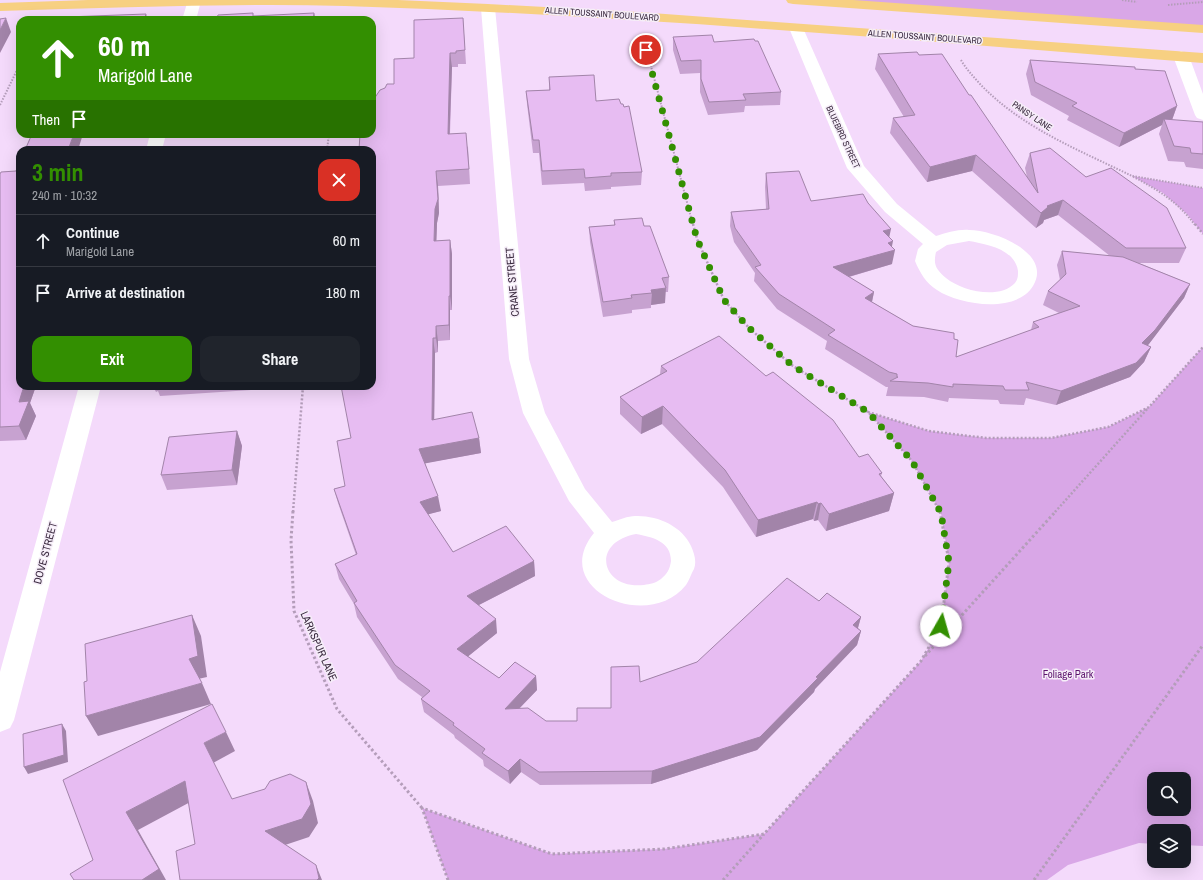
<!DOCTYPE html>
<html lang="en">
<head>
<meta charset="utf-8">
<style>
	:root { --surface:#171b24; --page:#20242c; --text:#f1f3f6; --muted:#9ea1a6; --line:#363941; --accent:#338f01 }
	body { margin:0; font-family:"Archivo Narrow",sans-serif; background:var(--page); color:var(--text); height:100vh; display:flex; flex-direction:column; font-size:15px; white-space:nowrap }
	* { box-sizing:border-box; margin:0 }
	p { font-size:13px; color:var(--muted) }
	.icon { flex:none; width:22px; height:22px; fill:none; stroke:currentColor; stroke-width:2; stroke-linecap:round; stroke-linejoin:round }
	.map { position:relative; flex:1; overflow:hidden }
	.side { position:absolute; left:16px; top:146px; width:360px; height:244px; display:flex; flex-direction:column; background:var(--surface); border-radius:12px; box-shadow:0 4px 16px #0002 }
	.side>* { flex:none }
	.top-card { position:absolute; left:16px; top:16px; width:360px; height:122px; border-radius:12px; box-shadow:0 4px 16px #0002; background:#338f01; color:#fff; overflow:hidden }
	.controls { position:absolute; left:1147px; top:772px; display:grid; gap:8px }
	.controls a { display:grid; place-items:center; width:44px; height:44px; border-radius:8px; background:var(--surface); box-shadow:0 4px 16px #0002; font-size:20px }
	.pin { position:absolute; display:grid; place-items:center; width:34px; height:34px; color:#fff; margin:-17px; border:2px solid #fff; border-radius:50%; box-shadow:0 1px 4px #0007 }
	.me { position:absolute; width:44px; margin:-22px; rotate:7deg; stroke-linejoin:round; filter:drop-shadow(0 0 3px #0008) }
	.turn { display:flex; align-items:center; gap:14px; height:84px; padding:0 16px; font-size:18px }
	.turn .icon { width:52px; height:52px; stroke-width:2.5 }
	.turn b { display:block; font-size:28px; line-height:34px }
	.then { display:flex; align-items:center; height:38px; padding:0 16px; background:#0003; gap:8px; font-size:15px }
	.round { display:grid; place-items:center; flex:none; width:42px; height:42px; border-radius:12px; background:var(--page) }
	.overview { display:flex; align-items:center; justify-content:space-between; height:68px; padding:0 16px }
	h1 { font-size:24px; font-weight:700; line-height:30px; color:var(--accent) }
	.button { display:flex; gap:8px; margin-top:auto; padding:8px 16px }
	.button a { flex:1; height:46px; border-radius:12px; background:var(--accent); color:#fff; font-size:16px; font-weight:700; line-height:46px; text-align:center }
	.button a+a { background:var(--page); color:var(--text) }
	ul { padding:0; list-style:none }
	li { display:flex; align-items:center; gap:12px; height:52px; padding:0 16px; border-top:1px solid var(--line) }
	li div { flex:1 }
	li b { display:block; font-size:15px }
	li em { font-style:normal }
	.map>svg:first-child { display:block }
	.green { fill:#d9a7e7; fill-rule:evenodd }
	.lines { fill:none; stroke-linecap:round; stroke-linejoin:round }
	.path-far2 { stroke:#b49dba; stroke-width:2; stroke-dasharray:1.5 1.5; stroke-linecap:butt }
	.path-far1 { stroke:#b49dba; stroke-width:2.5; stroke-dasharray:2 2; stroke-linecap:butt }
	.path { stroke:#b49dba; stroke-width:3; stroke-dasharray:2.5 2.5; stroke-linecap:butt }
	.minor { fill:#fff; fill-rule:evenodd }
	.major { fill:#f7d082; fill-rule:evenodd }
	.wall { fill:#c7a2d0 }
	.shaded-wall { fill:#a284a9 }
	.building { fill:#e7bcf2; stroke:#a284a9 }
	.route { stroke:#338f01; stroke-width:7; stroke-dasharray:0 12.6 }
	.labels { text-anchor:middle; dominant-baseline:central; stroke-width:3; stroke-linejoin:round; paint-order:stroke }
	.far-street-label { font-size:9px; fill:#3a2a3f; stroke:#f6eef9 }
	.street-label { font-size:11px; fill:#3a2a3f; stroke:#f6eef9 }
	.park-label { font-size:11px; fill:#5c146d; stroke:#f6eef9 }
</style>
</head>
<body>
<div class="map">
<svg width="1203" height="880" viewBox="0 0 1203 880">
	<rect width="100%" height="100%" fill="#f4dafb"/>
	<!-- green -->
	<path class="green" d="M793,0h410v29z
		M1132,176l71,12v46l-16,-20 -24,-21z
		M1203,347v499l-19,-1v-14h-30v13l-15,-1 -71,22 -21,15h-599l-26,-72 130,46 112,-5 100,-15 157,-173 20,-35 8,-64 -8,-49 -29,-52 -44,-49 61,19 57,7h65l57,-11 41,-20zM1154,779h30v30h-30z"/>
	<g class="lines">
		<!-- path-far2 -->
		<path class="path-far2" d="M1122,0l15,2
			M1168,5l35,-3
			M643,36l50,189
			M961,60c5,9 12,16 19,24 42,44 99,66 152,92
			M0,105l20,-41
			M327,150l2,-16
			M1195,225c-18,-24 -37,-35 -63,-49l71,12"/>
		<!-- path-far1 -->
		<path class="path-far1" d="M693,224l4,15 27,61 25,28 44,38 75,46
			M1195,224l8,10
			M293,512l10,-126
			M940,512l-28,-51 -44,-49 61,19 57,7h65l57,-11 41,-20 54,-60
			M1055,512l93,-104"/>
		<!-- path -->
		<path class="path" d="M293,511l-2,29 3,71 43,98 85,99
			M925,656l131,-145
			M448,880l-26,-72 130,46 112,-5 100,-15 157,-173 20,-35 8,-64 -9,-51
			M723,880l41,-46
			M1034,880l169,-235"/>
		<!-- minor -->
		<path class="minor" d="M188,0l13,1 -5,19h-14z
			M488,4l5,1 2,3 34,351 16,54 40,76 27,33c7,-2 16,-6 23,-6 22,-1 47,10 56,30 3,7 6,15 3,23 -3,5 -5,12 -8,16 -38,48 -138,4 -92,-52l-25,-32 -46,-88 -14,-54 -28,-351 2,-3zM636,534c16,3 35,7 35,27 -1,8 -4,13 -10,18 -5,4 -11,5 -17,6 -42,5 -55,-42 -8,-51z
			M796,24l5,1 2,3 61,138 33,38 39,32c10,-3 23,-7 33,-6 25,0 84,23 64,56 -17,28 -74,19 -96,4 -11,-7 -17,-17 -22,-29l3,-12 5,-5 -38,-32 -38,-44 -58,-140 2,-3zM969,241c17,3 46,8 49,30 0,5 0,8 -3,12 -16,17 -53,8 -69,-5 -10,-9 -13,-13 -10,-26l11,-7z
			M1181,51l5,2 3,3 14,38v26l-6,-2 -2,-3 -22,-59 3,-3z
			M150,134h16l-4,16h-16z
			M79,386h22l-87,334 -4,8 -10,4v-60z"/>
		<!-- major -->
		<path class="major" d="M88,0h310l90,4 150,8 565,41v10c-286,-22 -572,-48 -858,-57 -115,-3 -230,2 -345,5v-8z
			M786,0h67l350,25v8l-410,-29 -5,-1z"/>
	</g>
	<!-- wall -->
	<path class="wall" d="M463,18l3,46h-8v3h-6l-2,67 18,13 2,37 -32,2 1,27 -2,10 -1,18 14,-1 2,14v56h-2v30l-12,1v11l-3,1 -1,66 45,19 2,15 -56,10 16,48 -13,3 25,38 81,9 1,15 -56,29 18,28 -29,23 31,22 37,-2 1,14 -18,19 27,12h31l34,-13v-41l29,15 57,-20 122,-61 42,16 -3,11 3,3 -4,14 -42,44 -1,3 -57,58 -106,34 -111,1 -19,-13 -11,12 -26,-18 -1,-6 -28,-22 -1,-3 -30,-23 -3,-13 1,-2 -24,-18 -41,-62 -3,-13 -15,-25 -4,-15 21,-9 -18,-52 -4,-14 11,-3 6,-48 21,-52 22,-302 20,-26z
		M673,37l41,5 67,50 -1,13 -35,1 -1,6 -36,3 -8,-23v-19l-20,1 -7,-24z
		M878,54l41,1 50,40 58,82 -2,-9 5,-15 56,24 100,71 -7,15h-40l51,21 -6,14 -37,48 4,1 -7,15 -14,15 -74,28 -30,-7 -2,7 -24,-1 -2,-4 -49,-2 -1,4 -24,-5 -38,-1 2,-9h-2l-61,-38 2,-8 -50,-32 -23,-28 1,-8 -21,-31 -4,-16 1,-14 35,-3 -1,-22 1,-14 45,28 78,36 3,10v17l-43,13 25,15 -2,10 41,24 41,13 2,18 75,-27 2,-8 26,-9 -16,-8 5,-14 12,-11 -3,-15 5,-14 48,5 -52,-41 -14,5 -1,3 -7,5 -64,-57 -45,11 -37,-49 3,-15 11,-1 -29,-48z
		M1030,60l105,9 42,37 -5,14 31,2v47l-17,-2 -2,-5 -16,-1 -9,-27 3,-9 -43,22 -52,-27 2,-4 -38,-21 -5,-21z
		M549,77l47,24 46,71 -1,13 -30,2v2l-26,2 -1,-8 -42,2 -3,-32h-6l-6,-49 -1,-13 23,-1z
		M16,171l4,215h16l-6,17 6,13 -10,24 -26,1v-267z
		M614,220l30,6 25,51 -1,15h-3v11l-14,2v3l-19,2v3l-29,4 -13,-75 -1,-15 25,-2z
		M661,366l198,91 23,16 -1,3 13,17 -5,18 -63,20 -8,-11 -4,1 -1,-2 -57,18 -33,-50 -61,-63 -21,10 -21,-20v-17l40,-23z
		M153,386h99l-1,4 -91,6 -2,-5 -2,1z
		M237,431l5,15 -5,39 -70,5 -6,-15z"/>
	<!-- shaded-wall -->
	<path class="shaded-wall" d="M314,13l2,7h-3z
		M146,14l2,6h-4z
		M6,18l5,14 -11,21v-23z
		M450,53l2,14 -3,81 -1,-14z
		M1177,106l-5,14 -8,-1 -2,6 -43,22 5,-14z
		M74,134h9l-5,16h-10z
		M976,155l-4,16 -45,11 3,-15z
		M436,171l2,15 1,27 -2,10 -1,32 -2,-14z
		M1063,200l-5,15 -14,5 -1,3 -7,5 5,-15 6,-7z
		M891,229l-3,14 5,-2 -2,10 4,-1 -3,14 -61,18 2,-15 50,-36z
		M450,240l2,14v56l-2,-14z
		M1190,284l-6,14 -35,46 -13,14 6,-15z
		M666,288l-1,15 -14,2 1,-12 -1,-3z
		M874,292l-3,14 -6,-8z
		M449,296l1,14v30l-1,-15z
		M436,326l2,15v11l-2,-14z
		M433,338l2,15 -1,82 -2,-15z
		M1151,347l-7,15 -14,15 -74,28 5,-14z
		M24,386h12l-6,17 6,13 -10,24 -7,-14v-24z
		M663,406l-1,18 -21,10 1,-17z
		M237,431l5,15 -5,39 -5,-15z
		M479,438l2,15 -59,11 -3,-15z
		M894,493l-5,18 -63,20 3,-17z
		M438,496l3,15 -19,5 -2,-14z
		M817,502l-4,17 -57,18 2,-17z
		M821,503l-3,17 -4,1 4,-17z
		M534,561l1,15 -66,34 -2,-14z
		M192,615l9,21 6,41 -9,2 -9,-20z
		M861,617l-4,14 -4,-6z
		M496,619l1,14 -37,30 -3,-14z
		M861,631l-4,14 -42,44 -1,3 -57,58 -106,34 1,-13 164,-94z
		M536,676l1,14 -31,32 -1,-13z
		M202,683l9,21 -113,32 -12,-20z
		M62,724l4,7 2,31 -40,12 -4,-7z
		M226,732l9,19 -22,12 -9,-20z
		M520,759l1,13 -11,12 -2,-13z
		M185,781l9,19 -56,30 28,50h-24l-16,-68z
		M306,782l7,19 5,22 -9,14 -36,12 -8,-18z
		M316,865l6,15h-5z"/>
	<!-- building -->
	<path class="building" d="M253,13v3l61,-3 -1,7h-97l2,-5z
		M146,14l-2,6h-79l1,-3z
		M6,18l-6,12v-11z
		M463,18l2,32 -9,1v2h-6l-2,81 18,-1 3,36 -33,2 2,28 -3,10 -1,32 16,-1v56h-1v29l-13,1v12h-3l-1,82 40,-8 7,26 -60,11 19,47 -18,6 33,50 53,-26 28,35 -67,35 29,23 -39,30 42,29 16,-16 21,14 -31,33 23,-1 18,13h31v-13h34v-41l28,-1 1,16 57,-20 90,-84 32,23 8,-8 34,24 -8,8 8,6 -45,46 2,1 -58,59 -108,34 -113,1 -19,-13 -12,12 -26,-18 3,-4 -32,-24 1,-2 -33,-24 9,-8 -35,-26 -41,-62 3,-2 -22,-37 22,-10 -23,-65 11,-3 -8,-45 14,-3 -10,-52h31v-236h-13l1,-16h12v-32l8,-12 5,-2 2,-4h7v-25l20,-1v-38z
		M712,35l2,7 40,-3 1,2h3l23,51 -38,2 3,6 -37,2 -8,-23v-19l-20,1 -8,-24z
		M917,52l2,3 23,-1 27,41h2l67,98 -8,-40 20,-5 36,29 25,-9 56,40 19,40h-60l-63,-48 -16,6 1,1 -7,6 -65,-58 -46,12 -37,-49 22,-3 -37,-61z
		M1030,60l105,7v2l30,2 12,35 -53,27 -52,-27 5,-3 -42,-21z
		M594,75l2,26 23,-2 2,5h2l1,3 5,-1 13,66 -31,1v3l-26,2 -1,-9 -42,2 -3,-31h-6l-7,-49 24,-1 -1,-13z
		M1164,119l39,3v32l-12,-1 -1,-5 -16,-2z
		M32,134h42l-6,16h-43z
		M281,147l-1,3h-42v-1z
		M20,161v225h4l-5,16 10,-1 -10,25 -19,1v-253l1,-2 15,-1z
		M799,171l12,30 52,-7 5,9 23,26 -8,2 10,10 -5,2 7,7 -62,17 41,25 -9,6 48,28 41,7v6l4,1 -2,17 83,-30 -6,-5 47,-16 -32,-15 18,-17 -4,-23 61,6 67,27 -35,46 -13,13 9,4 -15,16 -75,28 -35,-9 3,8h-24l-2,-4 -50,-2v3l-25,-4 -38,-2 8,-4h-1v-3l-8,-2 -61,-37 7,-5 -56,-36 -24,-27 6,-2 -26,-37 -4,-16 38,-3 -3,-36z
		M642,218l2,8h6l19,51 -7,1 4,10 -15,2 1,3 -21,2 1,3 -29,4 -14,-75 26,-2 -1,-5z
		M719,336l47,40 7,-4 60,48 26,37 9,-3 14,19 -3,1 15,19 -65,21 -8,-11 -3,1 -1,-2 -59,18 -33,-50 -62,-64 -21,11 -22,-20 47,-26 -6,-5z
		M237,431l-5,39 -71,5 8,-38z
		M192,615l6,41 -9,3 13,24 -116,33 -2,-34 3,-1 -2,-37z
		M212,704l14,28 -22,11 28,56 33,-10 5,-8 20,-7 16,8 5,22 -9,15 -37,12 51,34 3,13 -2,2h-137l-4,-29 19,-7 -10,-63 -59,31 33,57 -17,11h-68l-4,-6 23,-14 -30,-80z
		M62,724l2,31 -40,12 -1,-33z"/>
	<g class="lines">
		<!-- route -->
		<path class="route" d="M646,50l51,189 27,61 25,28 44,38 75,46 44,49 29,52 8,49 -8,64"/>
	</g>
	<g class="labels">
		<!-- far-street labels -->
		<g class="far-street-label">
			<text transform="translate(602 14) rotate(4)">ALLEN TOUSSAINT BOULEVARD</text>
			<text transform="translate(925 37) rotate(4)">ALLEN TOUSSAINT BOULEVARD</text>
			<text transform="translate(1032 116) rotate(34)">PANSY LANE</text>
			<text transform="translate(843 137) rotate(65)">BLUEBIRD STREET</text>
		</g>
		<!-- street labels -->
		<g class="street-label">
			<text transform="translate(512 282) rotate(-95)">CRANE STREET</text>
			<text transform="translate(45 553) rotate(-75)">DOVE STREET</text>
			<text transform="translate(319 646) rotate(66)">LARKSPUR LANE</text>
		</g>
		<!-- park labels -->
		<g class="park-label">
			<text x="1068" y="674">Foliage Park</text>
		</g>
	</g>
</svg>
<div class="controls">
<a><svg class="icon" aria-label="search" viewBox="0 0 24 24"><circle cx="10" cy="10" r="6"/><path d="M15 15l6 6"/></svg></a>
<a><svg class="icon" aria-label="layers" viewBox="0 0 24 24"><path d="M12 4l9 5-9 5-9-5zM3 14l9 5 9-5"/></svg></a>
</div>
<div class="pin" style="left:646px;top:50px;background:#d93025"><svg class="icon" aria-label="arrive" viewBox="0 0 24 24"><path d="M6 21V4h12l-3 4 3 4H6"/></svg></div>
<svg class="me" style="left:941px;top:626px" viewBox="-20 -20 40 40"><circle r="19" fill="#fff"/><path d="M0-13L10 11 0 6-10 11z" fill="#338f01"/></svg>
<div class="top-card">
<div class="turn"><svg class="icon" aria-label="ahead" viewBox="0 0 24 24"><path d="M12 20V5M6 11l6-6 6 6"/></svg><div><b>60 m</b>Marigold Lane</div></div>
<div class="then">Then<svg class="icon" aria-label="arrive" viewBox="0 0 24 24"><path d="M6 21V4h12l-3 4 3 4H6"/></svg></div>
</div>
<section class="side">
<div class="overview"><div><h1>3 min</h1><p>240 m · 10:32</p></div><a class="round" style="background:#d93025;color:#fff"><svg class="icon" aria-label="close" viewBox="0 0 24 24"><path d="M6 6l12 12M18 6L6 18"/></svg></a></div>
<ul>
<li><svg class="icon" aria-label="ahead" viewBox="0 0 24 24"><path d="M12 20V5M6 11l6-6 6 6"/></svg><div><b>Continue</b><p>Marigold Lane</p></div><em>60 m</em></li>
<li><svg class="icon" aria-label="arrive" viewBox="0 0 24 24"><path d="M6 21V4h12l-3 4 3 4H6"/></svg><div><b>Arrive at destination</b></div><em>180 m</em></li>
</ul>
<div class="button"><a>Exit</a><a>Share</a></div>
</section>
</div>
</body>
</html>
